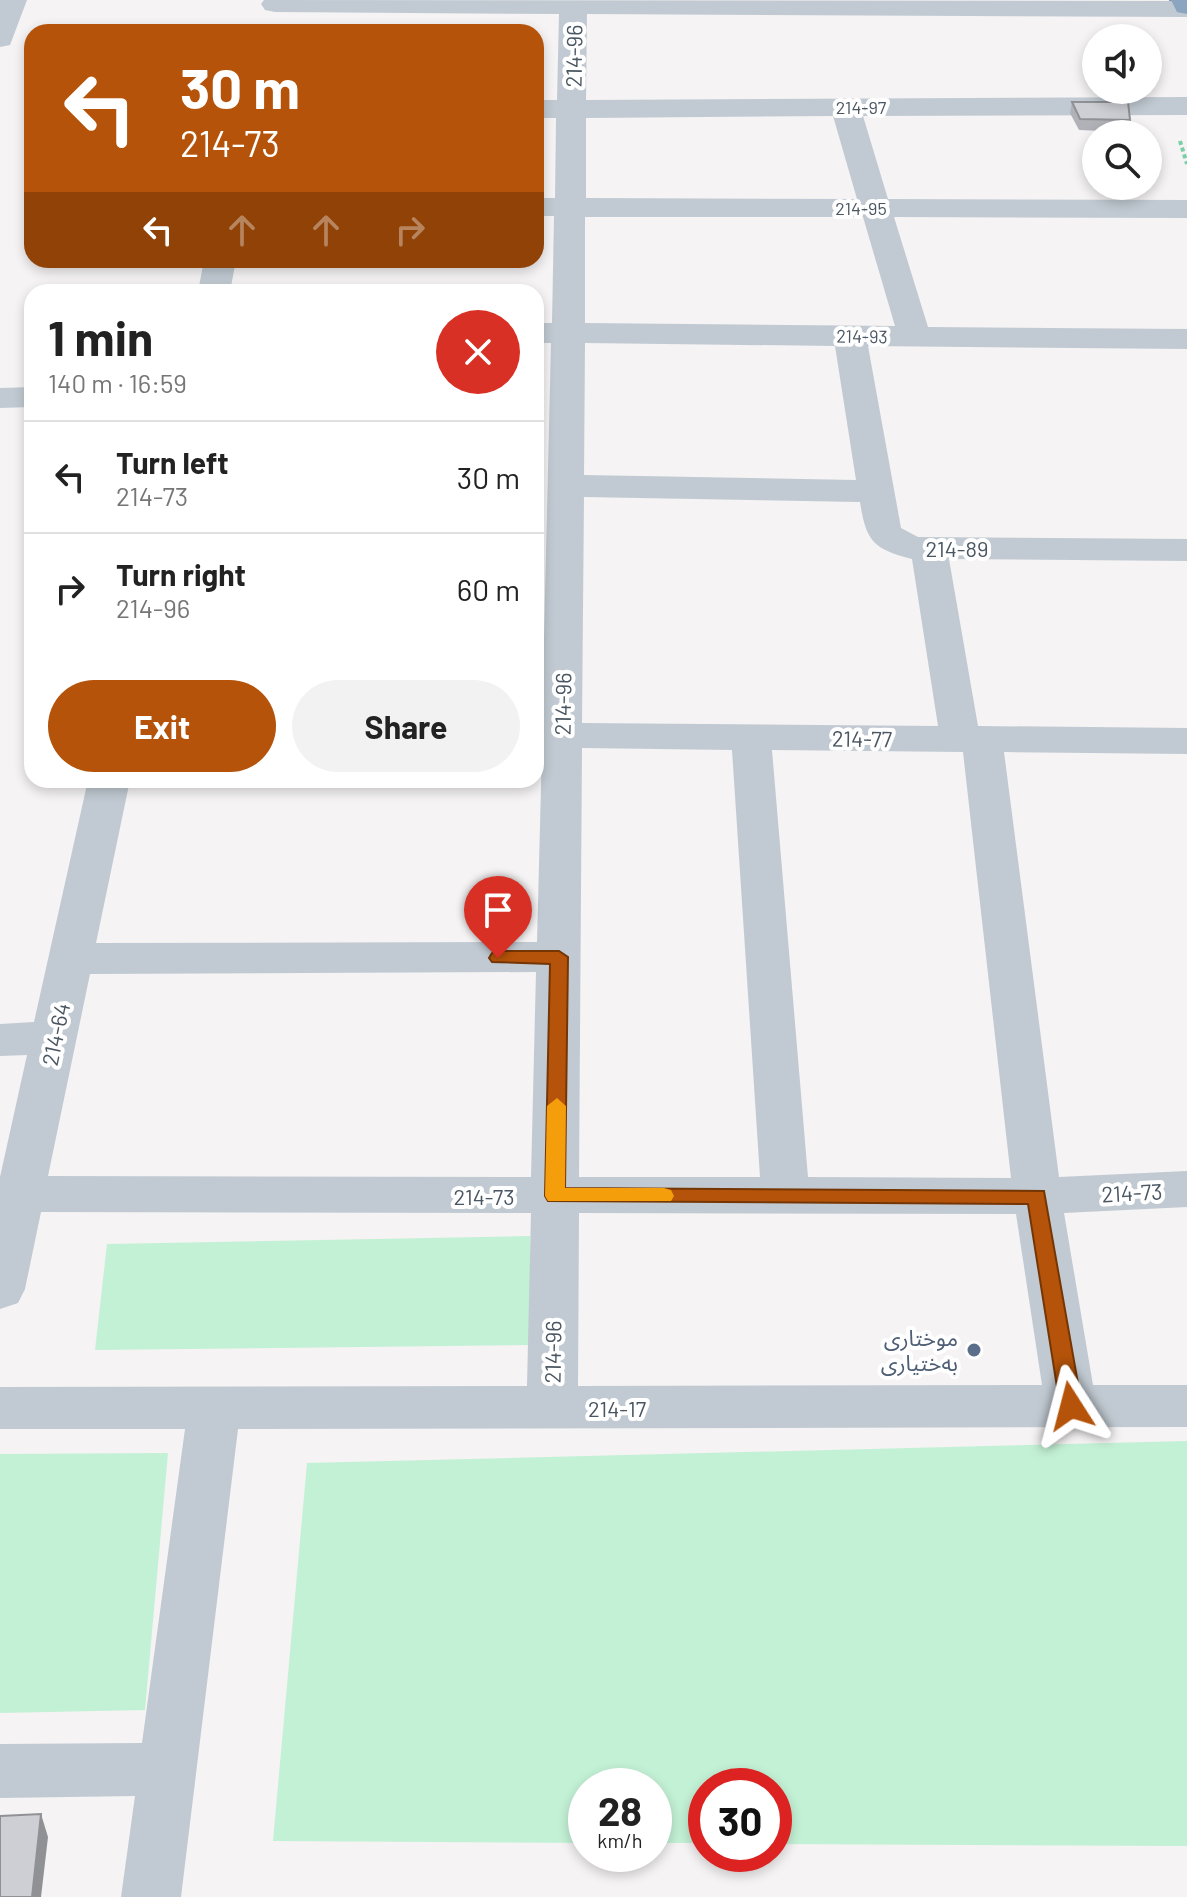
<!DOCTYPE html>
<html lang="en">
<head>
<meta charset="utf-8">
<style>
	:root { --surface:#fff; --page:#f2f2f2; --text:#222; --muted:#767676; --line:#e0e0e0; --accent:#b45309 }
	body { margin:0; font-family:Barlow,"Noto Sans Arabic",sans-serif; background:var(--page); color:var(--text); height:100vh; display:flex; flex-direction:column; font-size:30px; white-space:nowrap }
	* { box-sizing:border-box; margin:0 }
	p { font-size:26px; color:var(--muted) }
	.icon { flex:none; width:44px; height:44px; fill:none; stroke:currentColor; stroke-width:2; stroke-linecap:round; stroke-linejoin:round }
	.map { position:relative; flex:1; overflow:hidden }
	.side { position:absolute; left:24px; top:284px; width:520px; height:504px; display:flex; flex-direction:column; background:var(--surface); border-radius:24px; box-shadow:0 4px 12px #0003 }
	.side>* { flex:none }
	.top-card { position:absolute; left:24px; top:24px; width:520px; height:244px; border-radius:24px; box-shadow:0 4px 12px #0003; background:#b45309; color:#fff; overflow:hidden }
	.tools { position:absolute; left:1082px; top:24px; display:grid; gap:16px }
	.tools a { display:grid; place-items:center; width:80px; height:80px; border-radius:50%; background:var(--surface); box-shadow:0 4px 12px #0003; font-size:40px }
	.speed { position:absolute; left:568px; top:1768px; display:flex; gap:16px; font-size:40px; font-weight:700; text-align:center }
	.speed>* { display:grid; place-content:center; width:104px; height:104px; border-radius:50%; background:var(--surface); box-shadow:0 4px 12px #0003; line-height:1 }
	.speed small { font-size:20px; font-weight:400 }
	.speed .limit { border:12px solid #d22; background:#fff; color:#111 }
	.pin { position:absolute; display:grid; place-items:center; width:68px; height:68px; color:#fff; margin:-82px -34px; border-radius:50% 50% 50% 0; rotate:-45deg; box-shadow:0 0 8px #0007 }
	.pin .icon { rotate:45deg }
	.me { position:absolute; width:88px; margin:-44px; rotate:351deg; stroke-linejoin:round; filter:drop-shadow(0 0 6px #0008) }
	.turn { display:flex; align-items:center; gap:28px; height:168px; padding:0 24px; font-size:36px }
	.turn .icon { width:104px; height:104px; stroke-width:2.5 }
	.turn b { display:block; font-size:56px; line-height:68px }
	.lanes { display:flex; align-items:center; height:76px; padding:0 24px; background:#0003; justify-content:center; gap:40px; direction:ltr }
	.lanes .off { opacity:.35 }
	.round { display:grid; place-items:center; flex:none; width:84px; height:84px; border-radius:42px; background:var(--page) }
	.head { display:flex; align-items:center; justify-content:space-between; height:136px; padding:0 24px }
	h1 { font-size:48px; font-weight:700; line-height:60px }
	.action { display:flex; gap:16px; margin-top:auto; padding:16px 24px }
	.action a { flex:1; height:92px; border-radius:48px; background:var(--accent); color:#fff; font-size:32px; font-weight:700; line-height:92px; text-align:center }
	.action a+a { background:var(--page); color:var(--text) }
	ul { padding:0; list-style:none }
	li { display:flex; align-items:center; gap:24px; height:112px; padding:0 24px; border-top:2px solid var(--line) }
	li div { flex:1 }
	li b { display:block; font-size:30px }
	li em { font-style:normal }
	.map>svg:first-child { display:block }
	.green { fill:#c3f1d5 }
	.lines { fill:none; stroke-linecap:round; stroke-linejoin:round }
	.highway-casing { stroke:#7690ad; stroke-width:4 }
	.path { stroke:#7ad0a6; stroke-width:4; stroke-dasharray:4 3; stroke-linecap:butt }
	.minor { fill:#c1cad2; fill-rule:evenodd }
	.highway { fill:#8ba5c1; fill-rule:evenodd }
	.wall { fill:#b0b2b7 }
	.shaded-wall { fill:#909195 }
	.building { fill:#cdcfd5; stroke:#909195; stroke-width:2 }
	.route { fill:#b45309; stroke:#753606; stroke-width:2 }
	.slow { fill:#f59e0b }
	.service-dot { fill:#5c6f8a; stroke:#fff; stroke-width:3 }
	.labels { text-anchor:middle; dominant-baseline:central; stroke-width:8; stroke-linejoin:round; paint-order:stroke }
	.far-street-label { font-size:18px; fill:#4a5661; stroke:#fff }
	.street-label { font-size:22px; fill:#4a5661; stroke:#fff }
	.service-label { font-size:22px; fill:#4e5e75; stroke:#fff; text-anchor:end }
</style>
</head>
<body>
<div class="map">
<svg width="1187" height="1897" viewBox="0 0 1187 1897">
	<rect width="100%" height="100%" fill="#f5f3f3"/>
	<!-- green -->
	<path class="green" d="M530,1236l1,109 -436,5 12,-106z
		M1187,1441v405l-413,-2v-58h-68v57h-52v-57h-68v57l-313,-2 34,-378z
		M168,1453l-23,257 -145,3v-259z"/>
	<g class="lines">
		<!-- highway casing -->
		<g class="highway-casing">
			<path id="highway" d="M1171,0h16v14l-10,-2z"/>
		</g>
		<!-- path -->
		<path class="path" d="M1148,45l9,26
			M1180,141l7,23"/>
		<!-- minor -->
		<path class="minor" d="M0,0h27l-17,45 -10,2z
			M264,0l923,1v16l-600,-3 -1,86 601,-3v18l-324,1 25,83 299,1v18l-293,-1 34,110 259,2v20l-319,-3 33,182 17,9 269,2v22l-238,-2 29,167 209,2v26l-183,-2 55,425 128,-6v36l-123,6 29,172h94v42l-949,2 -57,468h-60l14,-101 -135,2v-54l142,-1 43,-314h-185v-42l527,-1 4,-173 -490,-1 -16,77 -7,14 -18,6v-132l27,-122 -27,1v-32l34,-2 54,-242h42l-34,163 441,-1 5,-194h-6v-26h6l9,-379h-15v-20h16l2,-107h-18v-18h19l1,-80h-20v-18h21l2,-86 -284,-2 -10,-2 -4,-6zM833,116l24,83 -271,-1v-80zM585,217h278l32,109 -310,-3zM585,343l250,3 21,134 -272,-5zM584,497l276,5c6,39 13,47 52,57l26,167 -356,-3zM582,748l150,2 28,427h-181zM772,750l191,2 48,426 -203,-1zM536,972l-5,205 -483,-1 42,-202zM579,1213l437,1 26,171 -464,1z
			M204,260h32l-6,32h-32z
			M32,387v20l-32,1v-20z"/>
		<!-- highway -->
		<use href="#highway" class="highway"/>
	</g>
	<!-- wall -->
	<path class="wall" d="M1072,102l58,18 -2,12 -49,-2 -9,-17z"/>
	<!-- shaded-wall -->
	<path class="shaded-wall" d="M41,1814l7,23 -7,60h-9z"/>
	<!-- building -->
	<path class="building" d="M1072,102h56l2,18 -50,-1z
		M41,1814l-9,83h-32v-81z"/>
	<!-- route -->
	<path class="route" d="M498,951h61l9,6 -3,231 479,3 38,215 -3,6 -8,3 -8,-3 -3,-6 -32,-202 -480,-3 -3,-5 5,-232 -58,-2 -3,-4 3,-5z"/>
	<!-- slow -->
	<path class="slow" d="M557,1098l9,8 -1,82h99l7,2 3,6 -3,5h-123l-3,-5 2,-90z"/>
	<!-- markers -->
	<circle class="service-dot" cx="974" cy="1350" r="8"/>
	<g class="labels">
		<!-- far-street labels -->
		<g class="far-street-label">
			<text x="861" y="107">214-97</text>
			<text x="861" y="208">214-95</text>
			<text transform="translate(862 336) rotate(1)">214-93</text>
		</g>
		<!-- street labels -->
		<g class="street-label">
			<text transform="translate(573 56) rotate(-89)">214-96</text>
			<text x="957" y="548">214-89</text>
			<text transform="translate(562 704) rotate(-89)">214-96</text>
			<text transform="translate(862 738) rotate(1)">214-77</text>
			<text transform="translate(55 1034) rotate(-78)">214-64</text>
			<text transform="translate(1132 1192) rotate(-3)">214-73</text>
			<text x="484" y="1196">214-73</text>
			<text transform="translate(552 1352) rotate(-89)">214-96</text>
			<text x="617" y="1408">214-17</text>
		</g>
		<!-- service labels -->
		<g class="service-label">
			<text x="958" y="1337">موختاری<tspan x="958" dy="25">بە‌ختیاری</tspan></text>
		</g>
	</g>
</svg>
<div class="tools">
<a><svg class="icon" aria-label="sound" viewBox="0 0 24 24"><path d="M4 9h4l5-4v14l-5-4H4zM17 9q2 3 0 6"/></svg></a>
<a><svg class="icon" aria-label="search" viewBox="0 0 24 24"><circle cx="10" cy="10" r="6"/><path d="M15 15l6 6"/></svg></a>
</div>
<div class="speed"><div>28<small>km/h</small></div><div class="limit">30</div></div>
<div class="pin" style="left:498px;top:958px;background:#d93025"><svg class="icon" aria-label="arrive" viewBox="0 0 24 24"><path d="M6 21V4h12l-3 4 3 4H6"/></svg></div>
<svg class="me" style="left:1071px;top:1406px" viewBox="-20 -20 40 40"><path d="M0-17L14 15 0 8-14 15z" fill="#b45309" stroke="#fff" stroke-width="4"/></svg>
<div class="top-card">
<div class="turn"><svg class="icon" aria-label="left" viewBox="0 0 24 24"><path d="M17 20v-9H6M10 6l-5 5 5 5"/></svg><div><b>30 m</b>214-73</div></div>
<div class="lanes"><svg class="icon" aria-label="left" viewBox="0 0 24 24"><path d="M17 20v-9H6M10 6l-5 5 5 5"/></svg><svg class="icon off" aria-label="ahead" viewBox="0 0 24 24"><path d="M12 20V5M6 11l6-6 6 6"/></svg><svg class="icon off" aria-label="ahead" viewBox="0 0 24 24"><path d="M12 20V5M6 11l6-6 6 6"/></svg><svg class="icon off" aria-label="right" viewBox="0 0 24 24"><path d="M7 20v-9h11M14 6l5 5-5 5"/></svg></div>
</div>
<section class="side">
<div class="head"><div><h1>1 min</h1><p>140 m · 16:59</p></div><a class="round" style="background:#d93025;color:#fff"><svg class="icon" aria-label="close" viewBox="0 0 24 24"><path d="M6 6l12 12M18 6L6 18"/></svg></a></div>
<ul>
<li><svg class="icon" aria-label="left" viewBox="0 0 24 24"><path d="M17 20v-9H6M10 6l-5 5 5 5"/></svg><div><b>Turn left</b><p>214-73</p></div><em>30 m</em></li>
<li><svg class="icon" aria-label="right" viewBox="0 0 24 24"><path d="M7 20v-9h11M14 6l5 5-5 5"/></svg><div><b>Turn right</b><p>214-96</p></div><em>60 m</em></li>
</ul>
<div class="action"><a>Exit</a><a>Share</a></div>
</section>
</div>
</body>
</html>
